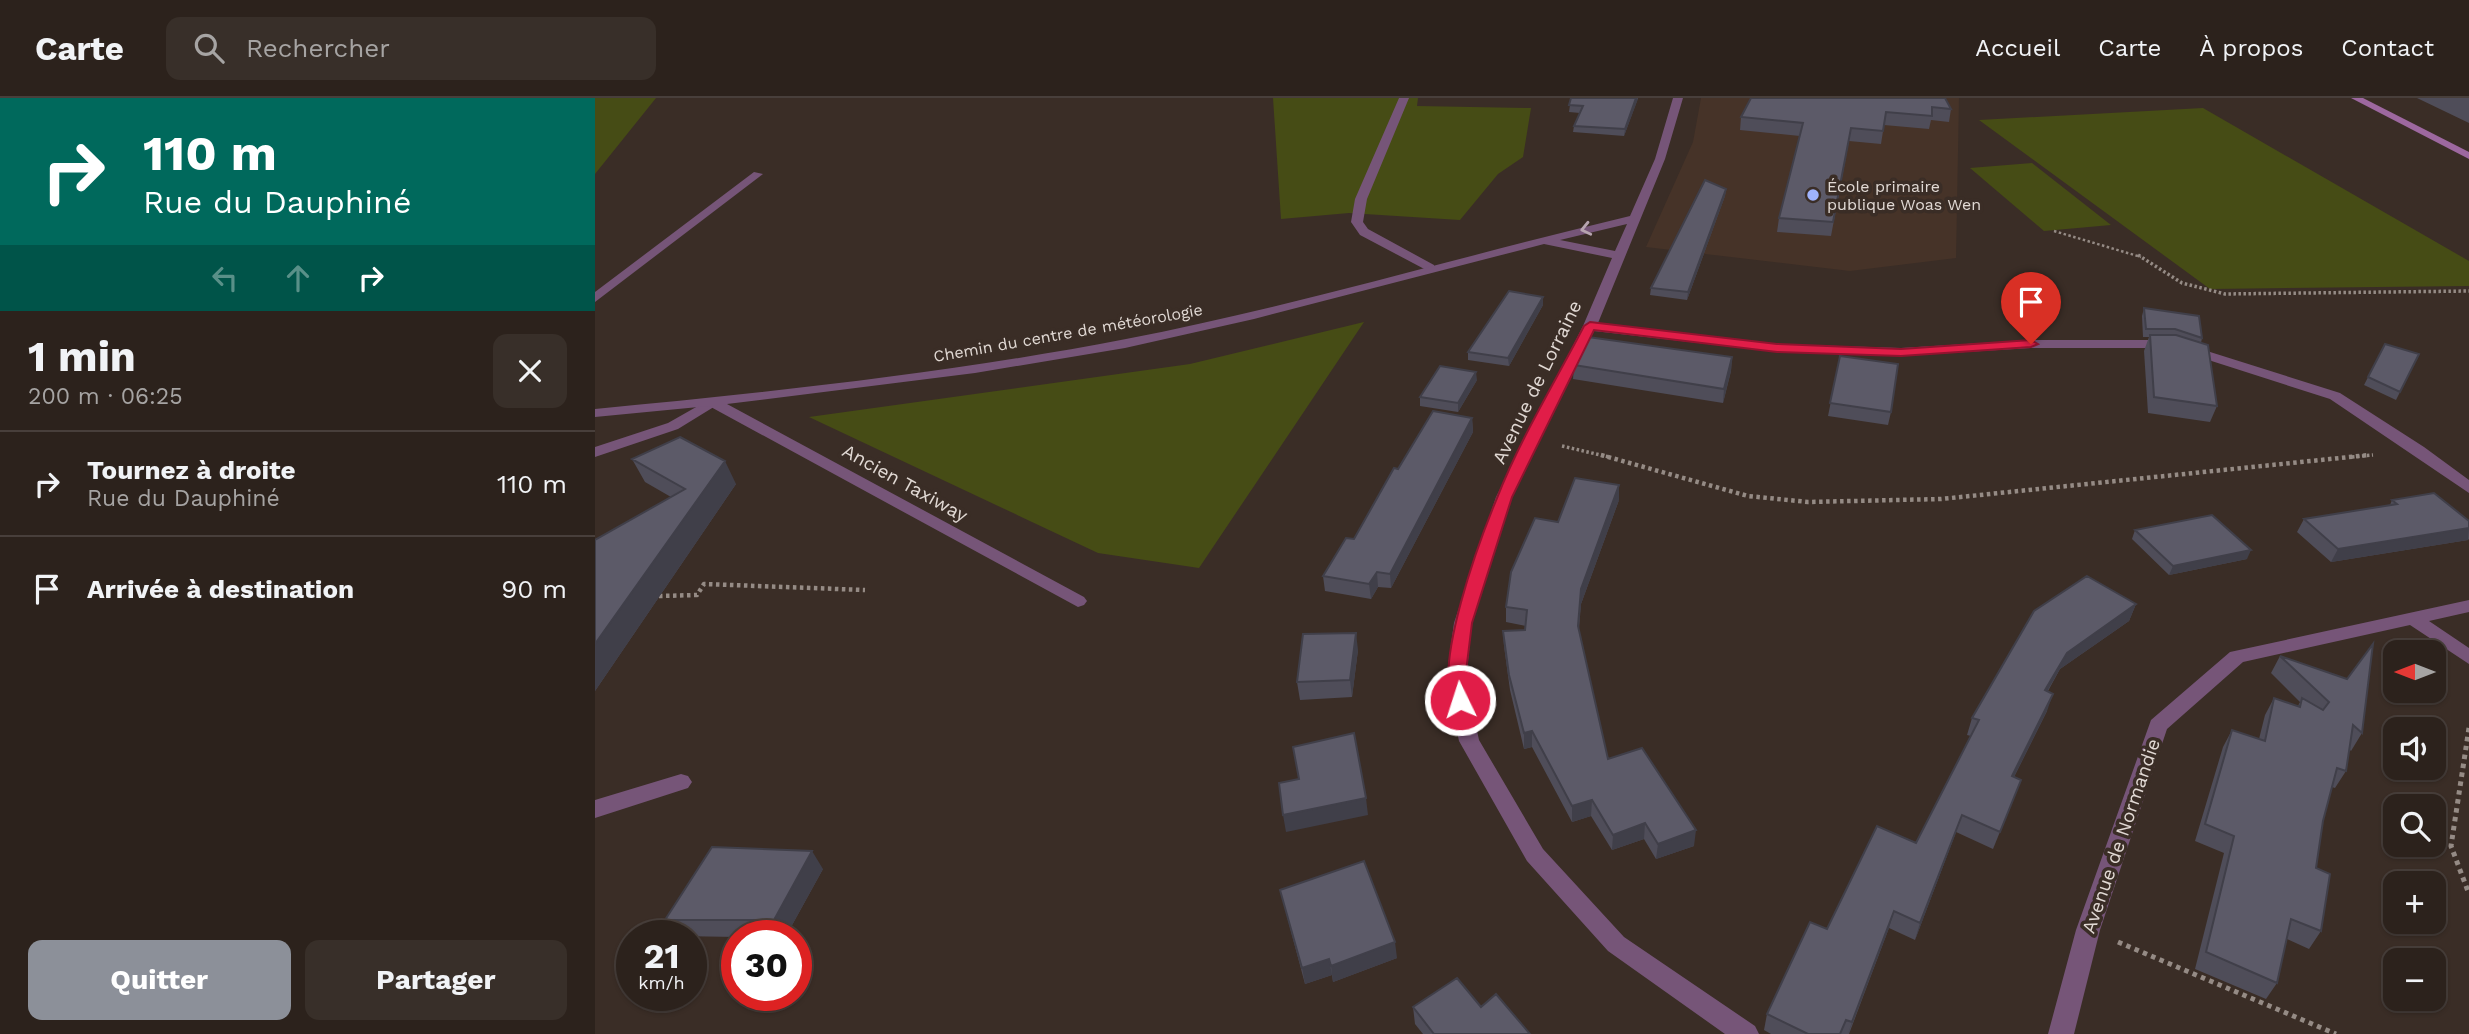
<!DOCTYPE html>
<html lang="fr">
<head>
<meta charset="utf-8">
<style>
	:root { --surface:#2c221c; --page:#382f29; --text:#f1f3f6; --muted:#a6a4a3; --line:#483f3b; --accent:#8c9099 }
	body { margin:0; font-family:"Work Sans",sans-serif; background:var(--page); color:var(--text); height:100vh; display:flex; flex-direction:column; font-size:26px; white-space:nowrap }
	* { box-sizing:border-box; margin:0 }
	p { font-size:23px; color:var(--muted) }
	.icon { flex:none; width:38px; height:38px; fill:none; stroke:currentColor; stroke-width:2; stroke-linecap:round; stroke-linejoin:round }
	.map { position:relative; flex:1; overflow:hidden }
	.details { display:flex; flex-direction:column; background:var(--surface); width:595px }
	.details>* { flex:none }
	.top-card { background:#00695c; color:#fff; overflow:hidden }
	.needle { width:46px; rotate:270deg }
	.controls { position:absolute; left:1788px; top:542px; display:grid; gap:14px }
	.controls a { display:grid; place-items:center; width:63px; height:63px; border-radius:14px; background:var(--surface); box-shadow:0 2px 5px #0004,0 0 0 2px var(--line); font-size:35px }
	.speed { position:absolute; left:21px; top:822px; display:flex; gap:14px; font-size:35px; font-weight:700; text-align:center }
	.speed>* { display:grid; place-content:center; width:91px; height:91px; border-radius:50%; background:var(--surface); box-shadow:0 2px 5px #0004,0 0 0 2px var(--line); line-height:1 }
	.speed small { font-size:18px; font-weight:400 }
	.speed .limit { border:10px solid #d22; background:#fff; color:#111 }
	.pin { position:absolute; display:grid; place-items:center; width:60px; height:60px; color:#fff; margin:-72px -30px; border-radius:50% 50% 50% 0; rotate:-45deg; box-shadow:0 0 7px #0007 }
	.pin .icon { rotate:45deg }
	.me { position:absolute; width:77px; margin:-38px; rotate:356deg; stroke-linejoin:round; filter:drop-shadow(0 0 5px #0008) }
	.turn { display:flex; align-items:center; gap:24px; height:147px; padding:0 28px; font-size:32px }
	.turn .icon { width:91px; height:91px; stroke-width:2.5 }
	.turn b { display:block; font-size:49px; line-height:60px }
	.lanes { display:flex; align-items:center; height:66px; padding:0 28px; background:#0003; justify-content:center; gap:35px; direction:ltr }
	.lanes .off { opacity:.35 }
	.round { display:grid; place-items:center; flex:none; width:74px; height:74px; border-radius:14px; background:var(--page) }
	.headline { display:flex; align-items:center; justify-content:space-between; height:119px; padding:0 28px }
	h1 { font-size:42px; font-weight:700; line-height:52px }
	.primary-button { display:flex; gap:14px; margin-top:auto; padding:14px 28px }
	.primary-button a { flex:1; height:80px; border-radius:14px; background:var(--accent); color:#fff; font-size:28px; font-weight:700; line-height:80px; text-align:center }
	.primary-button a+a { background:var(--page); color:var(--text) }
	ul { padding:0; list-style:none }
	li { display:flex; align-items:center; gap:21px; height:105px; padding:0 28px; border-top:2px solid var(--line) }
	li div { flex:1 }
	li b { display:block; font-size:26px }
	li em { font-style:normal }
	header { display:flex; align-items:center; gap:42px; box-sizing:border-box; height:98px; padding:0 35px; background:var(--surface); border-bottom:2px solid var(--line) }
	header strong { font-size:33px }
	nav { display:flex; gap:38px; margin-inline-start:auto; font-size:24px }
	.search { width:490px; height:63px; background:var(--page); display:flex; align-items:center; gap:18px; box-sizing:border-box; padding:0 24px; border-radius:14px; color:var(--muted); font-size:26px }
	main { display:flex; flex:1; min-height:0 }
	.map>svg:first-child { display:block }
	.built { fill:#463328 }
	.green { fill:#464c15 }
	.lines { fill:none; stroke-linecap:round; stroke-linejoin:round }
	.path-far3 { stroke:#958b85; stroke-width:2.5; stroke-dasharray:2.5 2.5; stroke-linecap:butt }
	.path-far2 { stroke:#958b85; stroke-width:3.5; stroke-dasharray:2.5 2.5; stroke-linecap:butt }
	.path-far1 { stroke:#958b85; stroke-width:4.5; stroke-dasharray:3.5 3.5; stroke-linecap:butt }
	.path { stroke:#958b85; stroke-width:5; stroke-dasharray:4.5 4.5; stroke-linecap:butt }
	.service { fill:#765578; fill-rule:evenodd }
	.minor { fill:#765578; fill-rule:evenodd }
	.secondary { fill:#9d689f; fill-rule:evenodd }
	.wall { fill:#4f4d59 }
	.shaded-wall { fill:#403f49 }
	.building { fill:#5c5a68; stroke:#403f49; stroke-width:2 }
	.oneway { stroke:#b6a4af }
	.route { fill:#e11d48; stroke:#92132f; stroke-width:2 }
	.poi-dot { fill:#9fb3fd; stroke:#3a2d26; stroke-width:2.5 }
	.labels { text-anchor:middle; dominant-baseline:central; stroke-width:7; stroke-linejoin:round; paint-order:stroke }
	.far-poi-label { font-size:16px; fill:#e1d9d4; stroke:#3a2d26; text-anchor:start }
	.far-street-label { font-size:16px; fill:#e1d9d4; stroke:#3a2d26 }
	.street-label { font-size:19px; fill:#e1d9d4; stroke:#3a2d26 }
</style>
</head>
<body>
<header>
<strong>Carte</strong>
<div class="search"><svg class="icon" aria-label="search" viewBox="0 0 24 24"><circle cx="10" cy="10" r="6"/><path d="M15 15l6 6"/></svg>Rechercher</div>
<nav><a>Accueil</a><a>Carte</a><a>À propos</a><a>Contact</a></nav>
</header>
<main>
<section class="details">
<div class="top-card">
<div class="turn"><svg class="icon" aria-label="right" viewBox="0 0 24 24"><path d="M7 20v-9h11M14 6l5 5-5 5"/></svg><div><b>110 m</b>Rue du Dauphiné</div></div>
<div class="lanes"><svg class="icon off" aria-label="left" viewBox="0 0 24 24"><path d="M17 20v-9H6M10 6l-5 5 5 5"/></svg><svg class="icon off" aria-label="ahead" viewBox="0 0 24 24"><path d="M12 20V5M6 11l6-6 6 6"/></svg><svg class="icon" aria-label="right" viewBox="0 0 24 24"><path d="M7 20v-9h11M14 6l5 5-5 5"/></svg></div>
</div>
<div class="headline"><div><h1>1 min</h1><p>200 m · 06:25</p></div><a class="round"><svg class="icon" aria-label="close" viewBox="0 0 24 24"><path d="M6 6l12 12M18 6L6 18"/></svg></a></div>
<ul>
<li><svg class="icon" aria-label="right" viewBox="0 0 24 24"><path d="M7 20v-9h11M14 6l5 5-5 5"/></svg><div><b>Tournez à droite</b><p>Rue du Dauphiné</p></div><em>110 m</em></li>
<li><svg class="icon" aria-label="arrive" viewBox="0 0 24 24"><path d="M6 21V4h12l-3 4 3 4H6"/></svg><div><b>Arrivée à destination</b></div><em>90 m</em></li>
</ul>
<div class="primary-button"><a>Quitter</a><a>Partager</a></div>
</section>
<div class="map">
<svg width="1874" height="936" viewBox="0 0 1874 936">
	<rect width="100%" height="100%" fill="#3a2d26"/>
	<!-- built -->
	<path class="built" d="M1106,0h258l-3,160 -106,13 -204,-24 47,-105z"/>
	<!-- green -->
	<path class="green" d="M0,0h61l-61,76z
		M678,0h145l-1,8 114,2 -8,49 -25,17 -38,46 -111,-7 -68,6z
		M1608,10l266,153v25l-259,3 -231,-169z
		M1437,65l79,62 -67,6 -74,-63z
		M769,224l-165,246 -101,-15 -289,-136 381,-53z"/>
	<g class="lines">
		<!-- path-far3 -->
		<path class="path-far3" d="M1459,133l87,26"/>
		<!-- path-far2 -->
		<path class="path-far2" d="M1543,157l44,28 43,11 244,-3
			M967,348l47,11
			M1757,359l21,-2"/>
		<!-- path-far1 -->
		<path class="path-far1" d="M1006,357l147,41 60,6 133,-3 428,-44
			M64,498l38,-1 7,-11 161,6"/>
		<!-- path -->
		<path class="path" d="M1874,630l-18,118 18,48
			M1523,844l218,92"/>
		<!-- service -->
		<path class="service" d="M804,0h10l-42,101 -4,23 5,7 66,36v6l-4,1 -70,-37 -9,-13 4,-23z
			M117,300l5,1v6l-39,24 -83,28v-10l73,-24z
			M86,676l7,2 4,6 -4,6 -93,30v-18z"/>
		<!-- minor -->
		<path class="minor" d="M1078,0h10l-18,61 -67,164 179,21 124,4 130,-8h141l168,53 84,54 45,33v13l-139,-94 -159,-51h-140l-130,8 -124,-4 -183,-21 -82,166 -40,126 -6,57 13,60 64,109 81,88 131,89 4,8h-34l-117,-83 -81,-90 -68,-120 -13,-61 8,-57 42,-126 87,-171 29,-68 -68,-14 -290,75 -129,29 -150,25 -248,31 357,193 3,4 -3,4 -6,2 -369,-201 -114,11v-8c178,-17 355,-36 531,-70 170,-33 336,-83 504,-123l25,-57zM1032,126l-12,27 -55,-11z
			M159,74l9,2 -168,128v-10z
			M1874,502v12l-40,9 40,27v16l-59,-39 -167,37 -76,67 -67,201 -26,104h-26l28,-104 75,-210 79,-68z"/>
		<!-- secondary -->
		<path class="secondary" d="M1756,0h12l106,54v7z"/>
	</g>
	<!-- wall -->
	<path class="wall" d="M976,0h67l-14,38 -51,-4 1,-6 6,-13 -11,-1z
		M1350,0l6,11 -2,13 -18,-2 -2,9 -45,-4 -3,19 -32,-3 -18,95 -54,-4 2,-14 21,-82 -60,-6 1,-13z
		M1822,0h52v25z
		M1131,91l-1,7 -38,104 -37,-5 1,-7z
		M948,199v8l-34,61 -41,-6v-8z
		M1549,210l58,30 -1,5 16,63 -7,16 -62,-9 -4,-62 5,-14h-6l-1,-21z
		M1790,246l15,48 -4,8 -32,-15z
		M1245,258l51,56 -3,13 -60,-9z
		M1137,259l-1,14 -8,32 -150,-24 1,-14z
		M882,282l-19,32 -38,-6v-9z
		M877,320l1,14 -82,156 -13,-1 -7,12 -46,-8 -2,-15 31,-37 44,-70z
		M37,361l104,25 -141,207v-151l76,-43 -26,-15z
		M1024,402l-38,104 -2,25 29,130 86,87 -38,13 -12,-20 -32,11 -21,-34 -19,6 -40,-75 -8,2 -14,-59 -6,-44 -1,-15 22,-1 1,-4 -20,-4v-15z
		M1797,402l77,21v18l-1,1 -137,22 -34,-30 7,-13 86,-14z
		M1540,432l112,29 -78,16 -37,-36z
		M1541,506l-7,17 -69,48 -12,22 -1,20 -33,66 7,3 -28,69 -37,-17 -41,108 -26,-12 -40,106h-78l-7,-4 3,-16 60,-85 89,-86 55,-107 -4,-1 5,-17z
		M763,552l-6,47 -52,3 -3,-18z
		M1685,558l82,77 -11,18 -2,-2 -3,22 -11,17 -3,-1 -9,34 -7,47 5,63 -12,18 -22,-10 -10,44 -11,16 -71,-30 29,-116 -29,-12 28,-94 9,-17 27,9 6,-24 9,-17 24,8 2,-4 -29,-29z
		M228,771l-37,67h-49v1l-59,-1 -13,-16z
		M685,792l117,68 -64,24 -1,-7 -27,9z
		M818,909l117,27h-107l-8,-10z"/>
	<!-- shaded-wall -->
	<path class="shaded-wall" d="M1041,0l2,1 -14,37 1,-7z
		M1131,91l-1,7 -38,104 1,-8z
		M948,199v8l-34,61 -1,-8z
		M1137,259l-1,14 -8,32 1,-14z
		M881,274l1,8 -19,32v-9z
		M877,320l1,14 -82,156 -1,-14z
		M130,363l11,23 -141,207v-47z
		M1024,387v15l-38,104 -4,37 4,-52z
		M1874,430l-1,12 -137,22 7,-13z
		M1656,452l-4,9 -78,16 4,-9z
		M782,474l1,15 -7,12 -2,-15z
		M1541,506l-7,17 -69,48 -22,38 7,-17 22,-37z
		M761,535l2,17 -6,47 -2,-17z
		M1458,596l-6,17 -41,82 6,-17z
		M937,633v16l-8,2v-16z
		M771,700l2,17 -82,17 -3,-17z
		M997,702l-1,16 -19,6v-16z
		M1367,717l-6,17 -41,108 5,-17z
		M1050,725l-1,16 -32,11 1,-15z
		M1101,732l-2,16 -38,13 2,-15z
		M217,753l11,18 -37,67h-1l-11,-16z
		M1299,813l-5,17 -41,106 4,-12z
		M800,844l2,16 -64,24 -2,-16z
		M734,861l3,16 -27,9 -3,-16z"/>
	<!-- building -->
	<path class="building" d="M976,0h65l-11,31 -51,-3 9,-20 -14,-1z
		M1156,0h194l6,11 -19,-2v9l-46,-4 -3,19 -32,-3 -18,94 -54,-4 24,-95 -62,-6z
		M1110,82l21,9 -38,103 -37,-4z
		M914,193l34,6 -35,61 -40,-6z
		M1549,210l55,8 3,22 -27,-9h-29z
		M1555,237h26l32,10 9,61 -63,-9z
		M993,239l144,20 -8,32 -150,-24z
		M1790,246l34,10 -19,38 -32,-15z
		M1245,258l58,8 -7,48 -61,-9z
		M845,268l36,6 -18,31 -38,-6z
		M838,313l39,7 -82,156 -13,-2 -8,12 -46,-8 23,-38 8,1 40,-71 4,1z
		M85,339l45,24 -130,183v-104l90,-51 -53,-30z
		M980,380l44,7 -38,104 -3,37 30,133 34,-11 54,82 -38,14 -13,-21 -32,12 -21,-35 -20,6 -40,-75 -8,2 -15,-58 -6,-44 22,-1 2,-20 -21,-3 5,-35 24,-54 23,4z
		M1839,395l35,28v7l-131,21 -34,-30 93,-15 -5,-4z
		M1617,417l39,35 -78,16 -38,-36z
		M1492,478l49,28 -69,49 -22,37 8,4 -41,82 9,4 -21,52 -38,-17 -42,108 -26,-12 -42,111 -6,-2 -6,14h-32l-41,-20 43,-92 17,7 50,-103 39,17 63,-123 -7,-2 62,-107z
		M761,535l-6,47 -53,2 6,-48z
		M1778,546l-11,89 -9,-8 -7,46 -9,-3 -14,53 -7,47 14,6 -9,57 -30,-12 -14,64 -71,-31 28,-116 -29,-12 27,-94 33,11 9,-43 26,9 2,-9 21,12 6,-8 -49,-46 67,23z
		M759,635l12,65 -83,17 -4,-32 20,-4 -6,-32z
		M117,749l100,4 -38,69h-109z
		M769,763l31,81 -64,24 -2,-7 -27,9 -22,-78z
		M862,880l24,29 15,-13 34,40h-96l-21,-27z"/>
	<!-- one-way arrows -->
	<defs><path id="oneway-chevron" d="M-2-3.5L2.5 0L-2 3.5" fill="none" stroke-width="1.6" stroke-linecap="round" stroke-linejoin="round" transform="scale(1.75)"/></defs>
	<use class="oneway" href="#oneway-chevron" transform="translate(991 131) rotate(167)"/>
	<!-- route -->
	<path class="route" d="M995,224l187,22 124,5 130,-9 7,4 -7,3 -130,9 -124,-4 -183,-22 -82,167 -40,126 -7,57 4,20 -2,5h-13c-22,-38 26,-166 43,-207 23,-59 58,-116 87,-172z"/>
	<!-- markers -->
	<circle class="poi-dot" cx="1218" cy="97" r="7"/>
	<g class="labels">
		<!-- far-poi labels -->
		<g class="far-poi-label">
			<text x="1232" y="88">École primaire<tspan x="1232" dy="18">publique Woas Wen</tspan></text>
		</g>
		<!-- far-street labels -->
		<g class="far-street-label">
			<text transform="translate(473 235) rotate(-10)">Chemin du centre de météorologie</text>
		</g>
		<!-- street labels -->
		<g class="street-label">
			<text transform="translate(942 284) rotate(-64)">Avenue de Lorraine</text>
			<text transform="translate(310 385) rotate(29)">Ancien Taxiway</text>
			<text transform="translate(1526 738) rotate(-71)">Avenue de Normandie</text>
		</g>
	</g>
</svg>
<div class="controls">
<a><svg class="needle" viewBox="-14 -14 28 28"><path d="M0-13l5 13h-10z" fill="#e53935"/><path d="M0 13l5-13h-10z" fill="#a6a4a3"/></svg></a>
<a><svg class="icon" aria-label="sound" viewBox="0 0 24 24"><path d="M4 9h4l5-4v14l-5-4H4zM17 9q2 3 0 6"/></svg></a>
<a><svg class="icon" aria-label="search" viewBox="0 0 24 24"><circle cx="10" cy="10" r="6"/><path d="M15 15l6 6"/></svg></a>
<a>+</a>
<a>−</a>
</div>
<div class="speed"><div>21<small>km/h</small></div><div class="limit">30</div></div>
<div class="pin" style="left:1436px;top:246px;background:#d93025"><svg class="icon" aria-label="arrive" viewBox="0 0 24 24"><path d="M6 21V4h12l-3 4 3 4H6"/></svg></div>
<svg class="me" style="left:865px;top:602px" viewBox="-20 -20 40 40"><circle r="17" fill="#e11d48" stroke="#fff" stroke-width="3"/><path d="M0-11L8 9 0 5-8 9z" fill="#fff"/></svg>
</div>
</main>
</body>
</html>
